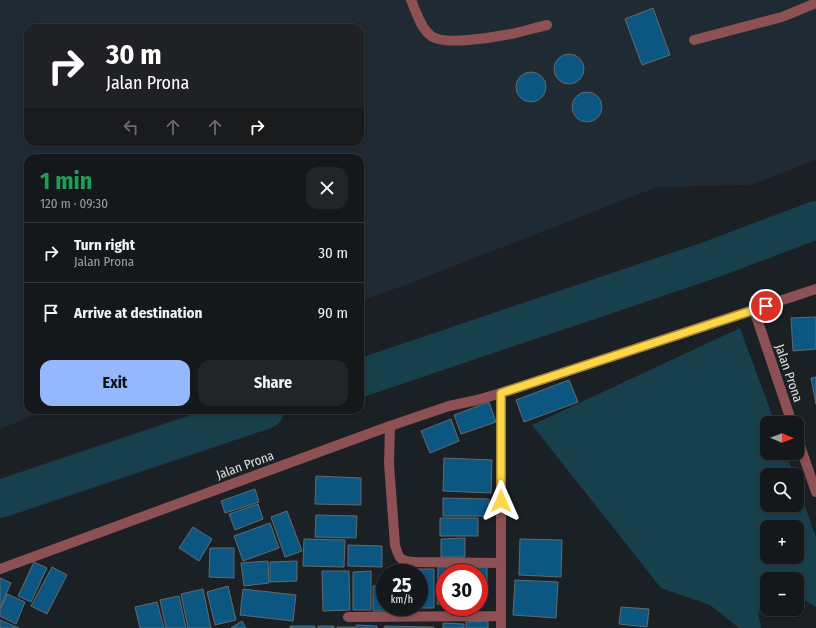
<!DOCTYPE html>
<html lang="en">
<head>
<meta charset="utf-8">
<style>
	:root { --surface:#14181b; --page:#212528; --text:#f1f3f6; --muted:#9da0a3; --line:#33373a; --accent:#94b7fd }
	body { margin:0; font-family:"Fira Sans Condensed",sans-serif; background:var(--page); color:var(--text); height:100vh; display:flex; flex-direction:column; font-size:15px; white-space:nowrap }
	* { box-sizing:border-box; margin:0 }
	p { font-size:13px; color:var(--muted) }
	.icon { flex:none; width:22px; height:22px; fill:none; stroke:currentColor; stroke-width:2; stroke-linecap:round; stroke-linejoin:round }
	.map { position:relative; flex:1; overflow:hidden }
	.sheet { position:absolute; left:24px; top:154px; width:340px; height:260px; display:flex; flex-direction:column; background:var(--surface); border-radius:12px; box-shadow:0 2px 6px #0003,0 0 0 1px var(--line) }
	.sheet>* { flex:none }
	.top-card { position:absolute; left:24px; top:24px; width:340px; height:122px; border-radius:12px; box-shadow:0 2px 6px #0003,0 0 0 1px var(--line); background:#202124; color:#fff; overflow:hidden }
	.needle { width:26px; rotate:91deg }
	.controls { position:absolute; left:760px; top:416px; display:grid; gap:8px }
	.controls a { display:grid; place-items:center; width:44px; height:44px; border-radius:8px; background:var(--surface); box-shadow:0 2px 6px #0003,0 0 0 1px var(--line); font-size:20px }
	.speed { position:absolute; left:376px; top:564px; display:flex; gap:8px; font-size:20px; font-weight:700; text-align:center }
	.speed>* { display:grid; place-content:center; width:52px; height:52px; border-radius:50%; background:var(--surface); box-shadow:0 2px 6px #0003,0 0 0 1px var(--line); line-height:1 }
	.speed small { font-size:10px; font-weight:400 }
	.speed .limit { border:6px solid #d22; background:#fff; color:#111 }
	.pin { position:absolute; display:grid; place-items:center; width:34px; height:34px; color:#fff; margin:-17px; border:2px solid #fff; border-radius:50%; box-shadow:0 1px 4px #0007 }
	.me { position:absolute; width:44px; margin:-22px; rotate:0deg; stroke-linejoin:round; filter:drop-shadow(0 0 3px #0008) }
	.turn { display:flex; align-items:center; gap:14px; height:84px; padding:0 16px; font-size:18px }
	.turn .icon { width:52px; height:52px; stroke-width:2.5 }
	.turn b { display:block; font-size:28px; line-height:34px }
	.lanes { display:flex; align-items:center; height:38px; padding:0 16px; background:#0003; justify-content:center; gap:20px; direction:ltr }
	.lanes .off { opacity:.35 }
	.round { display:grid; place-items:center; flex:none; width:42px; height:42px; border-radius:12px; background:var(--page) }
	.head { display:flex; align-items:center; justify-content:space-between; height:68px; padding:0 16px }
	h1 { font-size:24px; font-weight:700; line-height:30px; color:#1e9e55 }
	.cta { display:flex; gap:8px; margin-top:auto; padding:8px 16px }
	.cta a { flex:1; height:46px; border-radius:12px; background:var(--accent); color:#111; font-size:16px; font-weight:700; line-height:46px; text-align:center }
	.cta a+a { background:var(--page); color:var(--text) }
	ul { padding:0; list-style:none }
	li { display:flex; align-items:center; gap:12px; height:60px; padding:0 16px; border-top:1px solid var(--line) }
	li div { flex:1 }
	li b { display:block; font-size:15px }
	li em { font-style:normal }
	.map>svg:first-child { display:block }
	.built { fill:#1f2a32; fill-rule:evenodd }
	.water { fill:#18404c; fill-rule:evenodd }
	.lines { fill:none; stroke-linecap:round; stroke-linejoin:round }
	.river { stroke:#18404c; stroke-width:38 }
	.building { fill:#0b5782; stroke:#636a6f }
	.lane { stroke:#8e5153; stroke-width:10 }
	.street { stroke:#8e5153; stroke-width:10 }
	.route-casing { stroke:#a68a30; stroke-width:10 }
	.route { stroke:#ffd54a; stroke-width:7 }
	.labels { text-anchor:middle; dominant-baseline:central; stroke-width:3; stroke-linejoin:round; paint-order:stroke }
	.street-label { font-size:13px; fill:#dce0e3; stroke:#1a2024 }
</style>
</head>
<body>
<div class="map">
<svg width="816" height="628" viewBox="0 0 816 628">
	<rect width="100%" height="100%" fill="#1a2024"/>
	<!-- built -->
	<path class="built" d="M0,0h816v160l-66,25 -93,2 -254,99 -43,15v-143h-332v252h21l-49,19zM28,28h332v114h-332z"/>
	<!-- water -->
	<path class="water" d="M740,328l35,95h-8v30h19l8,22h-27v30h30v-21l19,53v70l-19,-11v-17h-30v30l-9,3 3,16h-22l-29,-23 -49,-17 -129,-163zM767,527h30v30h-30z"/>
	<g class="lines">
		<!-- river -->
		<path class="river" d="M360,378l350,-118 106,-40
			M0,499l265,-89"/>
	</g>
	<!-- building -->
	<path class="building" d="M653,8l17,47 -28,10 -17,-46z
		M554 69a15 15 0 1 1 30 0a15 15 0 1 1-30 0Z
		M516 87a15 15 0 1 1 30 0a15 15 0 1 1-30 0Z
		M572 107a15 15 0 1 1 30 0a15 15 0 1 1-30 0Z
		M816,317v32l-23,2 -2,-33z
		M816,377v27l-5,-26z
		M569,380l9,22 -54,20 -8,-22z
		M489,402l7,20 -35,12 -7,-19z
		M451,419l8,22 -29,12 -9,-22z
		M444,458l48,2 -1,33 -48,-2z
		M316,476l45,2v27l-46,-1z
		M255,489l4,13 -34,11 -4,-12z
		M443,498l46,1 -1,17h-45z
		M258,504l5,15 -28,11 -6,-16z
		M287,511l15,40 -17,6 -14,-40z
		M316,515l41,1 -1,22 -41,-1z
		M440,518h38v18h-38z
		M270,523l9,25 -36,13 -9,-25z
		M193,527l19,12 -13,22 -20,-13z
		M465,538v19h-24v-18z
		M304,539l41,1 -1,27 -41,-1z
		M520,539l42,1 -1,37 -42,-2z
		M348,545l34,1v21l-34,-1z
		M210,548h24v30l-25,-1z
		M268,561l1,22 -25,3 -3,-23z
		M297,561v20l-27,1v-20z
		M34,562l13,6 -16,34 -13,-6z
		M396,565h15v8h-15z
		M438,565h21v8h-14v32l-8,-1z
		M462,566h25v21l-8,1v-15h-17z
		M52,567l15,8 -20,39 -16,-8z
		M413,569h21v39h-21v-1h6v-34h-6z
		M322,571h27l1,39 -27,1z
		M371,571v39h-18v-38z
		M0,578l11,5 -11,25z
		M515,580l43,2 -2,36 -43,-3z
		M228,586l8,34 -21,5 -8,-33z
		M373,586h12v21h6v4h-18z
		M203,589l8,39h-23l-7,-34z
		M243,589l53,6 -3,26 -53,-6z
		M479,590h3l1,17h-4z
		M7,594l18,8 -9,22 -16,-8v-5z
		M179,596l7,32h-20l-6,-28z
		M157,602l7,26h-24l-5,-21z
		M621,607l28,2 -2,18 -28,-3z
		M0,620l19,8h-19z
		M242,621l4,7h-15z
		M488,621v7h-22v-6z
		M443,623l21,1v4h-21z
		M356,625l21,1v2h-21z
		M290,626h25v2h-25z
		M318,626h16v2h-16z
		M385,626l49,1v1h-50z
		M337,627h18v1h-18z"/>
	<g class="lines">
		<!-- lane -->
		<path class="lane" d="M411,0c5,11 9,27 19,35 11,11 60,3 75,0 14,-2 28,-7 42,-10
			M694,40l88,-23 34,-14
			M754,310l38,113
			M797,437l19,55
			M0,569l390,-143 59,-20 28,-6 24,-7"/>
		<!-- street -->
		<path class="street" d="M390,426l-1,38 6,81c4,14 5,16 20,17l86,1
			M348,617l153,-1
			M501,628v-235l315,-104"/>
	</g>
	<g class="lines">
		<!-- route casing -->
		<g class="route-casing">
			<path id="route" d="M501,501v-108l265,-87"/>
		</g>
		<!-- route -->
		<use href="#route" class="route"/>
	</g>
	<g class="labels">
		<!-- street labels -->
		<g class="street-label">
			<text transform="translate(789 373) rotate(71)">Jalan Prona</text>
			<text transform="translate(245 465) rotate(-20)">Jalan Prona</text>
		</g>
	</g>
</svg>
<div class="controls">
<a><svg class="needle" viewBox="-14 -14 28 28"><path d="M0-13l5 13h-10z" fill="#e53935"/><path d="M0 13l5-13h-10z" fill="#9da0a3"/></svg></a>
<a><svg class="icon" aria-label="search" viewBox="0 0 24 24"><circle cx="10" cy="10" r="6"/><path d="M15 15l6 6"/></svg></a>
<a>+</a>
<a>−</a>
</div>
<div class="speed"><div>25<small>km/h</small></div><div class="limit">30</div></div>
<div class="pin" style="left:766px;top:306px;background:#d93025"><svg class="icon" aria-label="arrive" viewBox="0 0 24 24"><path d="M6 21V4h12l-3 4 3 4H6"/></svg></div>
<svg class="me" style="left:501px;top:501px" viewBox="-20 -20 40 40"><path d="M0-17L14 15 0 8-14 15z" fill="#ffd54a" stroke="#fff" stroke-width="4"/></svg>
<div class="top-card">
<div class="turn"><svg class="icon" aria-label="right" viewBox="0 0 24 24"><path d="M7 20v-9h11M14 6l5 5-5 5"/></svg><div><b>30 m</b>Jalan Prona</div></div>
<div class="lanes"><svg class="icon off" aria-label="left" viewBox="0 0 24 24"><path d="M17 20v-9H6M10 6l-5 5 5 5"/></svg><svg class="icon off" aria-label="ahead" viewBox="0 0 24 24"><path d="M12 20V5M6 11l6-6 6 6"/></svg><svg class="icon off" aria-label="ahead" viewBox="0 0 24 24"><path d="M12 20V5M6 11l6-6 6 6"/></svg><svg class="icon" aria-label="right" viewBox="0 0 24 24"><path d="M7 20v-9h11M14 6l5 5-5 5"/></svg></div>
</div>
<section class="sheet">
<div class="head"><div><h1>1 min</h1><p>120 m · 09:30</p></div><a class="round"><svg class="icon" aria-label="close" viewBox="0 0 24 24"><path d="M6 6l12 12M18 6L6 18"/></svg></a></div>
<ul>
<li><svg class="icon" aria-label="right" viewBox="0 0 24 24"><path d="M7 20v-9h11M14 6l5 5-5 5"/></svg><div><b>Turn right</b><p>Jalan Prona</p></div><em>30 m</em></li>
<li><svg class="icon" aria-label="arrive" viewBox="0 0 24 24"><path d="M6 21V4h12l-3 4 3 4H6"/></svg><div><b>Arrive at destination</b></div><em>90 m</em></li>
</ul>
<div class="cta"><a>Exit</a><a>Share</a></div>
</section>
</div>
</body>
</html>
